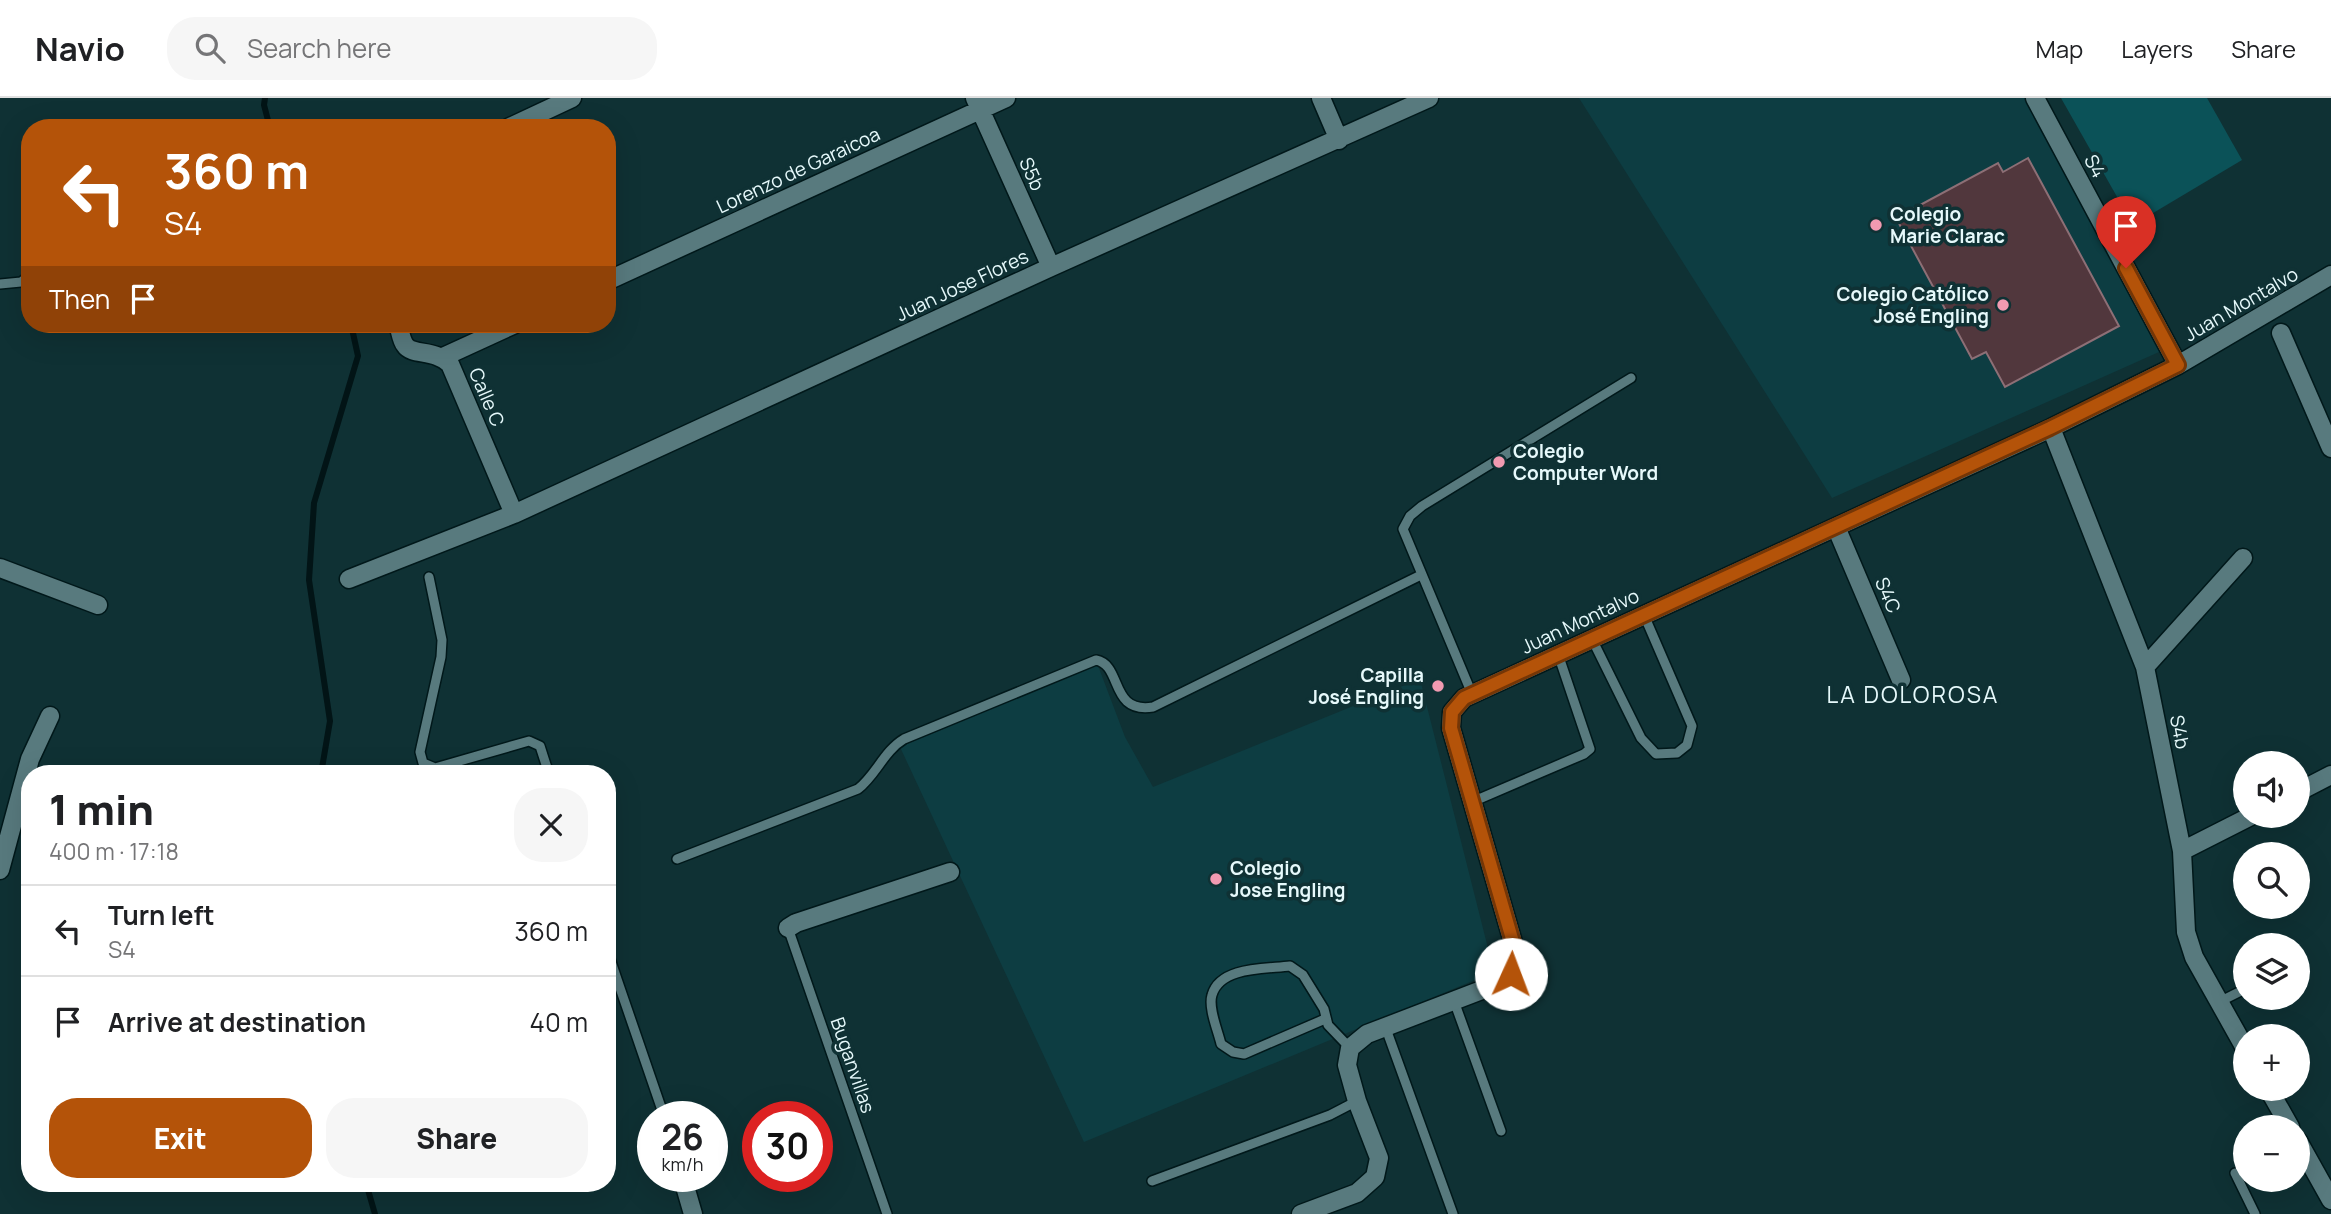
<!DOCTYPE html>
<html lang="en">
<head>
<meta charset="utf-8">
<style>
	:root { --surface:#fff; --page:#f6f6f6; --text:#202124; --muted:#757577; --line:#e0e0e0; --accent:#b45309 }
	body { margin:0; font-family:Manrope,sans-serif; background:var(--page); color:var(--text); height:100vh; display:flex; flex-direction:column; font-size:26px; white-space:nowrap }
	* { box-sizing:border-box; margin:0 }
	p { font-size:23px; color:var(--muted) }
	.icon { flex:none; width:38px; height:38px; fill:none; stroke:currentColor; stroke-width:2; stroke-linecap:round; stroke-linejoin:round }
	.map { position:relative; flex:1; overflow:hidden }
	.sheet { position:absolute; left:21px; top:667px; width:595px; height:427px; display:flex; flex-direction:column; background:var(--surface); border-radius:28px; box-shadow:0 7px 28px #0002 }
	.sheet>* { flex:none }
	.guide { position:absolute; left:21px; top:21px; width:595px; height:214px; border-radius:28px; box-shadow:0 7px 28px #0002; background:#b45309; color:#fff; overflow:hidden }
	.buttons { position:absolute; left:2233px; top:653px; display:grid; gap:14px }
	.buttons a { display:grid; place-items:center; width:77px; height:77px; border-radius:50%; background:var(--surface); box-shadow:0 7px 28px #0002; font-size:35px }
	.speed { position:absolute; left:637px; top:1003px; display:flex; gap:14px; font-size:35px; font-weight:700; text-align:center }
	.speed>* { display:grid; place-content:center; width:91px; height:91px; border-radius:50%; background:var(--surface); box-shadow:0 7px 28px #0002; line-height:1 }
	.speed small { font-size:18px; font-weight:400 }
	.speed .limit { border:10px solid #d22; background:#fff; color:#111 }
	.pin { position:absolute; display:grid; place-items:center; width:60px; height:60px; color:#fff; margin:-72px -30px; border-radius:50% 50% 50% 0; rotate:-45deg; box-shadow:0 0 7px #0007 }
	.pin .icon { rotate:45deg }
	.me { position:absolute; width:77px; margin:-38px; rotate:2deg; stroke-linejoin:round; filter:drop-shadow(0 0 5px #0008) }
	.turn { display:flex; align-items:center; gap:24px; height:147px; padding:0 28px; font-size:32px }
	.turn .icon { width:91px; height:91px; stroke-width:2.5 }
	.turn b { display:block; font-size:49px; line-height:60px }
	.then { display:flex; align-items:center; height:66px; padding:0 28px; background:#0003; gap:14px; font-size:26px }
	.round { display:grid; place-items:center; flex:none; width:74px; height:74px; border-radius:28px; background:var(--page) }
	.headline { display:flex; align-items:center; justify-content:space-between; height:119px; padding:0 28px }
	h1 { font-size:42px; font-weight:800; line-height:52px }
	.action { display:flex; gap:14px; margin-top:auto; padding:14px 28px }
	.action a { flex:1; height:80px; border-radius:28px; background:var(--accent); color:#fff; font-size:28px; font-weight:800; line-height:80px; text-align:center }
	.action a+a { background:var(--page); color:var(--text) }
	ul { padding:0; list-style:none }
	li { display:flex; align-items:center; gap:21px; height:91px; padding:0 28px; border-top:2px solid var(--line) }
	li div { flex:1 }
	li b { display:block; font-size:26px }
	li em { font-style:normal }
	header { display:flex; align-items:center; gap:42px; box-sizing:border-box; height:98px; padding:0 35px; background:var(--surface); border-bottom:2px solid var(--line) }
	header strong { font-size:33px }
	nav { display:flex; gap:38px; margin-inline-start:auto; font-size:24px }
	.search { width:490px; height:63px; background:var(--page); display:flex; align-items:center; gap:18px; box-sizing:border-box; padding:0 24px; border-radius:28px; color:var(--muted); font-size:26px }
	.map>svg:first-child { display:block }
	.built { fill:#0d3d42 }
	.green { fill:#0b5258 }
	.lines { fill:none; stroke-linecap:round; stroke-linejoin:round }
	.stream { stroke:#021416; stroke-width:6 }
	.building { fill:#51373d; stroke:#8d6f76; stroke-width:2 }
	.lane-casing { stroke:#01181a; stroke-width:12 }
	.street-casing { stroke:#01181a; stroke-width:21 }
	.lane { stroke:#587a7e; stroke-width:9 }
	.street { stroke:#587a7e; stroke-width:18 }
	.route-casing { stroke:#753606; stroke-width:18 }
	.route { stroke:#b45309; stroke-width:12 }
	.poi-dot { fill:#f19ab1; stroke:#0f3134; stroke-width:2.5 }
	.labels { text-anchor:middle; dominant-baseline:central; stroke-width:7; stroke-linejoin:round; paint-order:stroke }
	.street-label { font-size:19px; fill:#e6f9fb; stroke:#0f3134 }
	.poi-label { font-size:19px; font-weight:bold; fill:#e6f9fb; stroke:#0f3134; text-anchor:start }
	.quarter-label { font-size:23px; letter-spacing:2px; fill:#e6f9fb; stroke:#0f3134 }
</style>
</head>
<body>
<header>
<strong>Navio</strong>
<div class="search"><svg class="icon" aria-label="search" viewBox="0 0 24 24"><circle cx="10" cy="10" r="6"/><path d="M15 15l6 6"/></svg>Search here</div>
<nav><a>Map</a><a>Layers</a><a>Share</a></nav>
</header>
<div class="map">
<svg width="2331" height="1116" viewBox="0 0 2331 1116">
	<rect width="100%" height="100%" fill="#0f3134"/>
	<!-- built -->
	<path class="built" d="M1579,0h447l133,254 -327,146z
		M1097,565l28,74 28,50 267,-108 74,293 -410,170 -184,-395z"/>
	<!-- green -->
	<path class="green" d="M2061,0h146l35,62 -109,65z"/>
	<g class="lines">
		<!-- stream -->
		<path class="stream" d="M265,0l-1,7 6,23
			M321,676l9,-53 -21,-141 5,-77 44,-147 -7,-32
			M366,1085l9,31"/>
	</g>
	<!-- building -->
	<path class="building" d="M2028,60l91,168 -114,61 -19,-35 -14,7 -76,-141 102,-55 5,9z"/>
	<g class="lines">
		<!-- lane casing -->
		<g class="lane-casing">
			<path id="lane" d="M0,186l21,-2 9,-7
				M429,479l13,63 -1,17 -21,95 3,11 12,5 94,-27 11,5 9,28
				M1592,541l49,99 15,16 21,-1 10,-8 5,-19 -48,-111
				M1472,596l-69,-165 7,-13 12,-10 209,-128
				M1472,704l112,-48 6,-5 -32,-95
				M677,761l181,-70c18,-14 26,-38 46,-50l192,-79c27,5 13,54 57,47l268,-132
				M788,830l99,286
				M607,852l57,166
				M1454,903l47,130
				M2219,904l26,-13
				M1325,921l-81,35 -11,-2 -12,-8c-3,-13 -13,-36 -9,-49 8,-29 55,-26 78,-29l13,9 21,34 4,16 22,23
				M1385,928l68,188
				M2235,1075l20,41
				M1152,1083l178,-66 27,-14"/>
		</g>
		<!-- street casing -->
		<g class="street-casing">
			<path id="street" d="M975,0l76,169
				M1321,0l18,42
				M2035,0l143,267
				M508,30l64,-30
				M607,183l399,-183
				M398,226c2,6 3,16 7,21 7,11 30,4 45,19l64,150
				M2281,235l50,115
				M443,259l72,-33
				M2051,330l94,239 37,184 4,81 8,25 51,91
				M1836,429l65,153
				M0,470l98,37
				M349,481l165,-65 537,-247 378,-169
				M2145,569l98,-109
				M2298,694l33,-17
				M2182,753l69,-35
				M0,772l30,-111 20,-43
				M788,830l8,-5 154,-51
				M2268,990l22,39
				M2298,1043l33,59
				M682,1078l11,38
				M1301,1116l56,-21 18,-16 4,-19 -22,-57 -10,-36 3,-17 17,-14 133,-51 11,-10 6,-17 -66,-228 1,-16 12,-14 587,-270 127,-63 153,-90"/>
		</g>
		<!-- lane -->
		<use href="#lane" class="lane"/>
		<!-- street -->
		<use href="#street" class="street"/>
	</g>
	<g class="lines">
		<!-- route casing -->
		<g class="route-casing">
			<path id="route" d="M1511,876l6,-18 -66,-228 1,-16 12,-14 586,-270 128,-63 -52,-97"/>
		</g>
		<!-- route -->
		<use href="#route" class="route"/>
	</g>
	<!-- markers -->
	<g class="poi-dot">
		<circle cx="1876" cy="127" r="7"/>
		<circle cx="2003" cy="207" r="7"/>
		<circle cx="1499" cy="364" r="7"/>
		<circle cx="1438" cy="588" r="7"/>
		<circle cx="1216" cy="781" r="7"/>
	</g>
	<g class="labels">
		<!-- street labels -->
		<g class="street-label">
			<text transform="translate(2095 68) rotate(62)">S4</text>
			<text transform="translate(798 72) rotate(-25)">Lorenzo de Garaicoa</text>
			<text transform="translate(1032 76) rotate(66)">S5b</text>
			<text transform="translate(962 187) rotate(-25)">Juan Jose Flores</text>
			<text transform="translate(2241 206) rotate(-30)">Juan Montalvo</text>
			<text transform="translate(487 299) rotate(67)">Calle C</text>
			<text transform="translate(1888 497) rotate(67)">S4C</text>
			<text transform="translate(1580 523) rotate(-25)">Juan Montalvo</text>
			<text transform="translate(2180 634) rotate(79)">S4b</text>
			<text transform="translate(853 967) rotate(71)">Buganvillas</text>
		</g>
		<!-- poi labels -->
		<g class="poi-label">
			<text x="1890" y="116">Colegio<tspan x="1890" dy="22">Marie Clarac</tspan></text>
			<text x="1989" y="196" text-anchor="end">Colegio Católico<tspan x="1989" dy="22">José Engling</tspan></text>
			<text x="1513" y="353">Colegio<tspan x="1513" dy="22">Computer Word</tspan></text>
			<text x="1424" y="577" text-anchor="end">Capilla<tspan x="1424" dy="22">José Engling</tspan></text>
			<text x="1230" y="770">Colegio<tspan x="1230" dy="22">Jose Engling</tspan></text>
		</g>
		<!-- quarter labels -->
		<g class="quarter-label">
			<text x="1913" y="596">LA DOLOROSA</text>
		</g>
	</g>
</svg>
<div class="buttons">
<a><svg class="icon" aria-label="sound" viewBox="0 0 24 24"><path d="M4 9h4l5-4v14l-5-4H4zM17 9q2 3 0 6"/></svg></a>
<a><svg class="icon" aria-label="search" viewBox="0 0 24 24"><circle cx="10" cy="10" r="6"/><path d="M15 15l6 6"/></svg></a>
<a><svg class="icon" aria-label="layers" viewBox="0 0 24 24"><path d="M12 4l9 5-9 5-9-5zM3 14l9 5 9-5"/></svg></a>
<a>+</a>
<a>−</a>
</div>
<div class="speed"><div>26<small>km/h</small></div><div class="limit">30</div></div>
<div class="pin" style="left:2126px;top:170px;background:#d93025"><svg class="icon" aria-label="arrive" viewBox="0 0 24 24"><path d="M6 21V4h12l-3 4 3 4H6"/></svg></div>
<svg class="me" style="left:1511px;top:876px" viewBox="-20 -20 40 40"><circle r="19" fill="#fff"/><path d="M0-13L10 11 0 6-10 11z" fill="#b45309"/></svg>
<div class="guide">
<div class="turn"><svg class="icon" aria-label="left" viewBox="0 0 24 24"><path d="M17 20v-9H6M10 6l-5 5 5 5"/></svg><div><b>360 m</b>S4</div></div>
<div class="then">Then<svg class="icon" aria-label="arrive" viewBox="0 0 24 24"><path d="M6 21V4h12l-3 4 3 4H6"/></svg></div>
</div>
<section class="sheet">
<div class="headline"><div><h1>1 min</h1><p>400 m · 17:18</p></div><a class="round"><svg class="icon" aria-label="close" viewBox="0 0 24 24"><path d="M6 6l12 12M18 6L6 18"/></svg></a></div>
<ul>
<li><svg class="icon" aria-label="left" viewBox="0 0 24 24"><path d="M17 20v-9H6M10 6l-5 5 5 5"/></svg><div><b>Turn left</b><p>S4</p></div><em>360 m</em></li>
<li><svg class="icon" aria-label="arrive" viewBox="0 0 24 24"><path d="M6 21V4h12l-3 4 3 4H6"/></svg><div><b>Arrive at destination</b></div><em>40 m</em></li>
</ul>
<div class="action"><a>Exit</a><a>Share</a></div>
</section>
</div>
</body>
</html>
